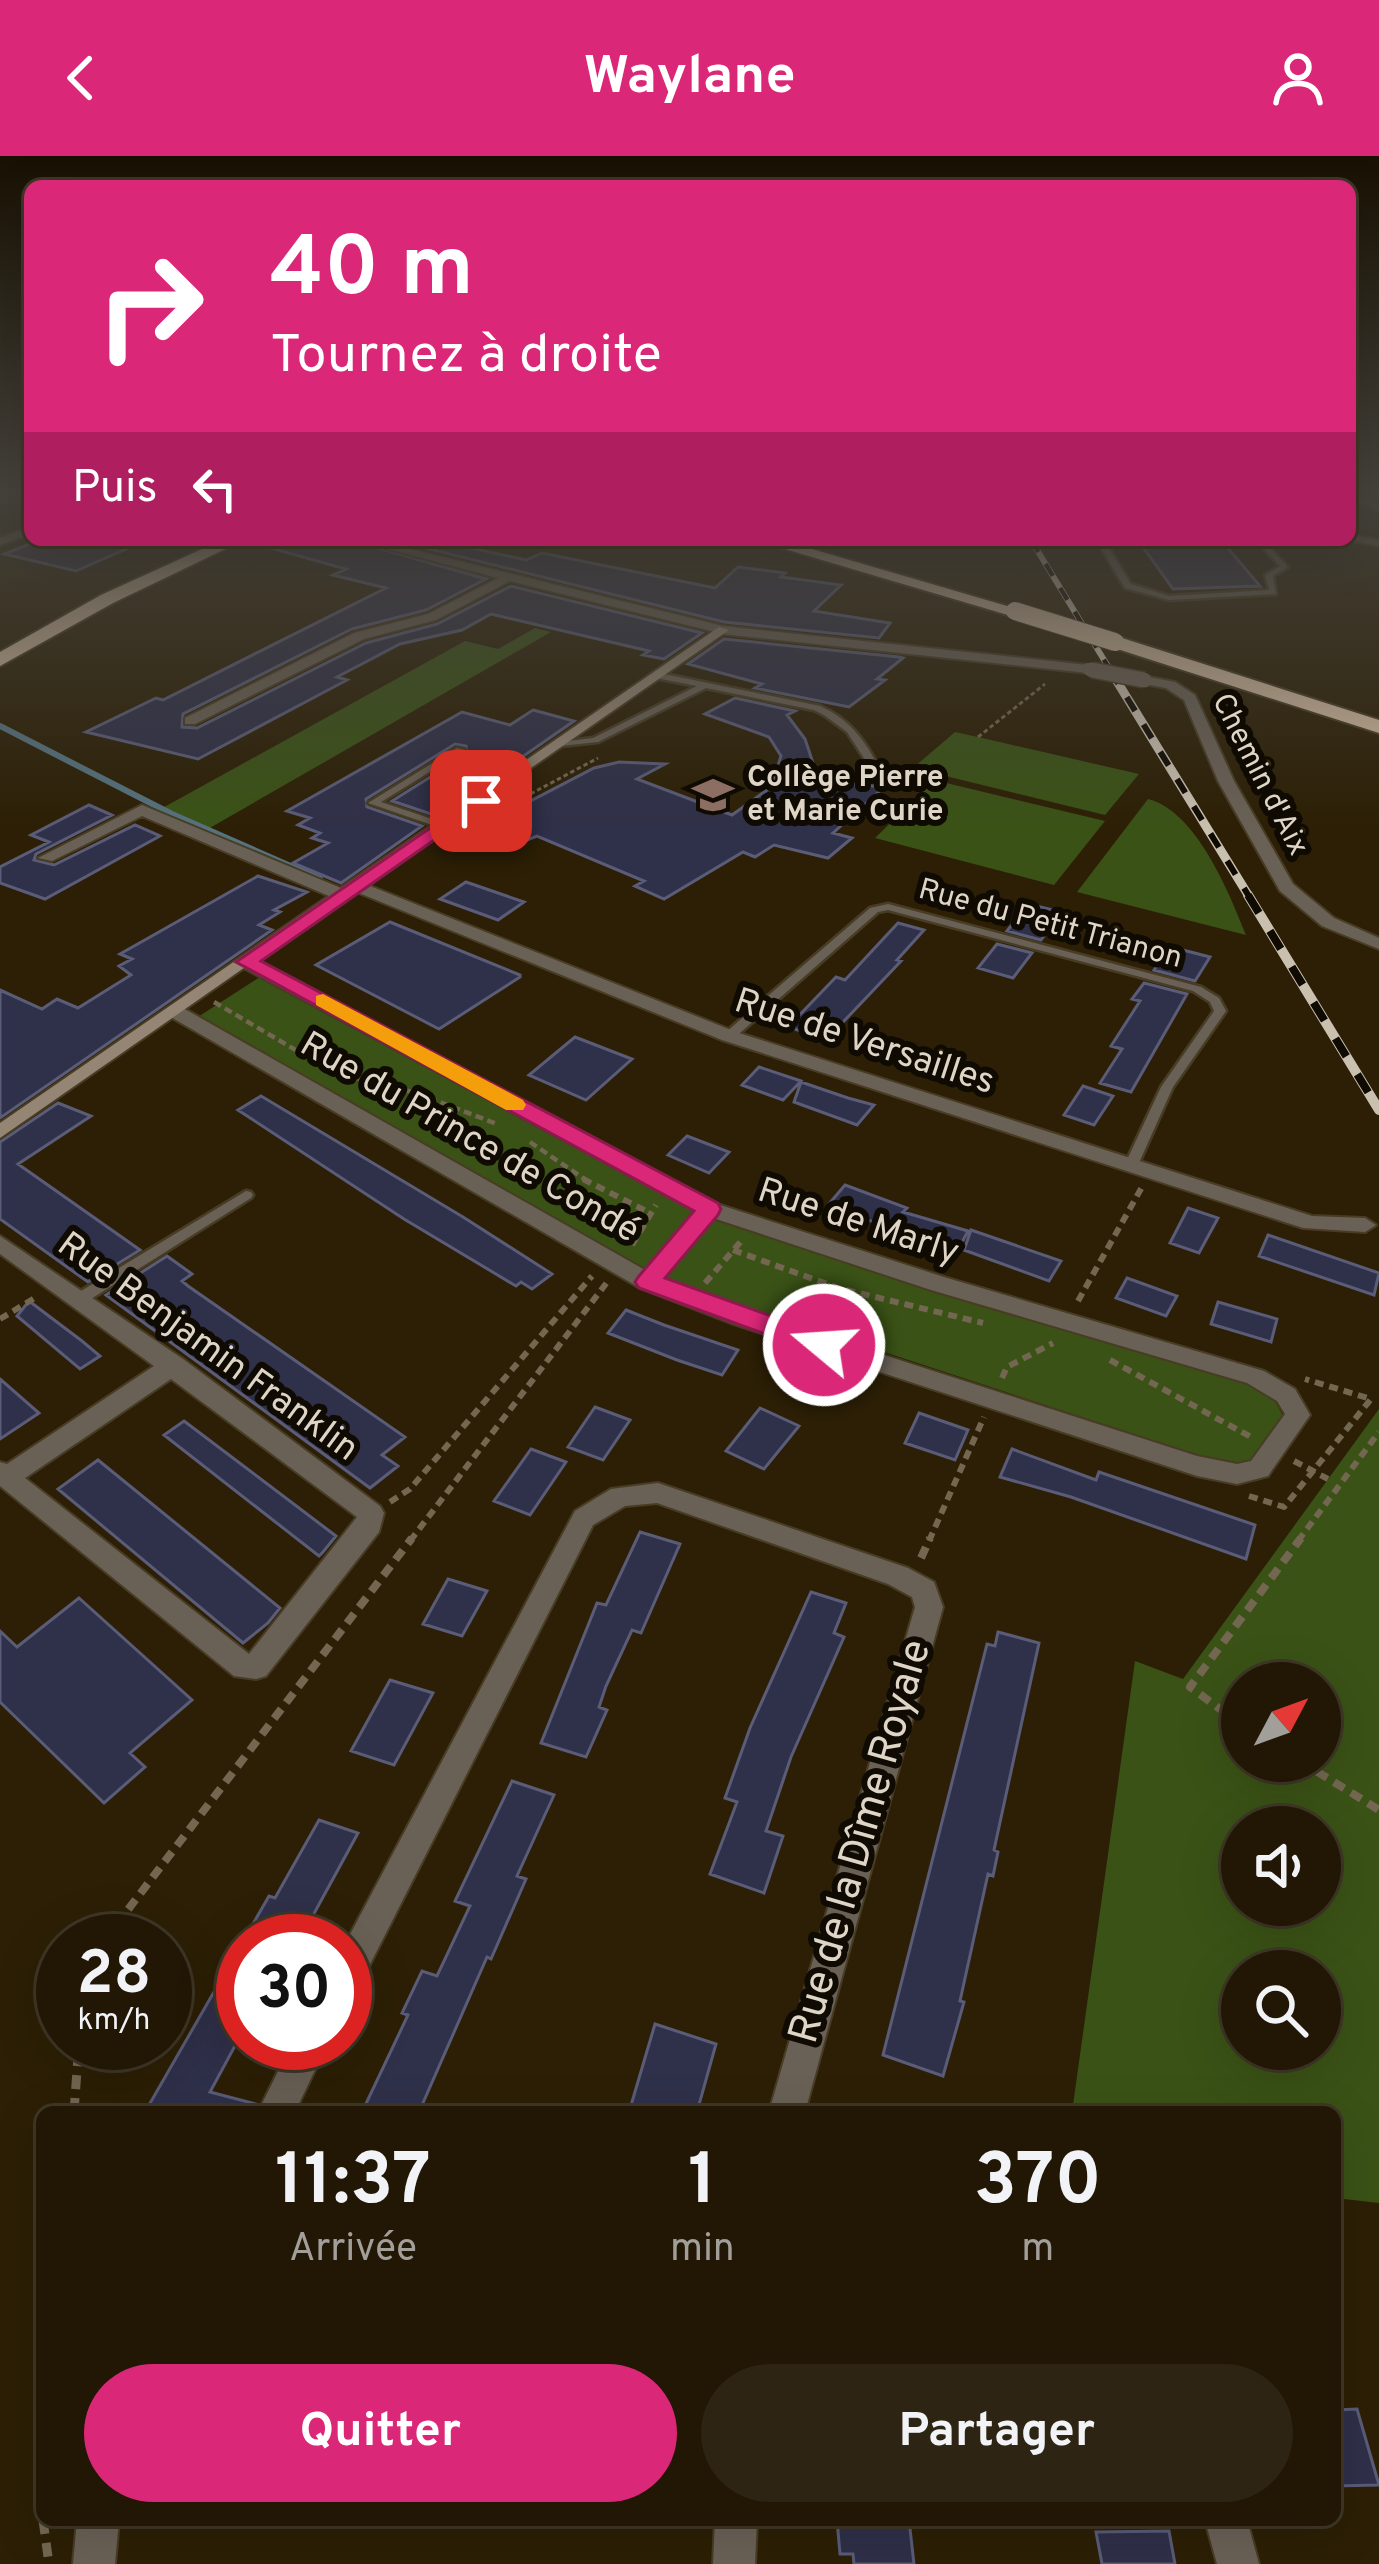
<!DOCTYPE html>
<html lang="fr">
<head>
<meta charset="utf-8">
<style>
	:root { --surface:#211704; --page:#2d2413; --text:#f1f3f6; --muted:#a29f9a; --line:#3e3626; --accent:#db2777 }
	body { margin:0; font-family:Overpass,sans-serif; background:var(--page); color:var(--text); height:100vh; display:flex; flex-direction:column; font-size:45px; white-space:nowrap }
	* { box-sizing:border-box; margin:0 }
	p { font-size:39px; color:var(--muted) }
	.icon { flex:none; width:66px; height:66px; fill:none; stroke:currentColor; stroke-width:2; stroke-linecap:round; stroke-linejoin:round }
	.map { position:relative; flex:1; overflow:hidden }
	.drawer { position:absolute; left:36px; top:1950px; width:1305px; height:420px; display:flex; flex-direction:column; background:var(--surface); border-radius:18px; box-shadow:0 12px 48px #0002,0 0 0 3px var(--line) }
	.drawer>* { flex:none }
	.banner { position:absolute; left:24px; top:24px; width:1332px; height:366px; border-radius:18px; box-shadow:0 12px 48px #0002,0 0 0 3px var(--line); background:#db2777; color:#fff; overflow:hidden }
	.needle { width:78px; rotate:49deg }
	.controls { position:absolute; left:1221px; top:1506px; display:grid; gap:24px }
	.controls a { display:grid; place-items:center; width:120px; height:120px; border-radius:50%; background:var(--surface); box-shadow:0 12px 48px #0002,0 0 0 3px var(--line); font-size:60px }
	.speed { position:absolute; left:36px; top:1758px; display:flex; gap:24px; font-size:60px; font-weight:700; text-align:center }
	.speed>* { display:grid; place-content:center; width:156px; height:156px; border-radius:50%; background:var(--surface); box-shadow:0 12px 48px #0002,0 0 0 3px var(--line); line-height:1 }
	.speed small { font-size:30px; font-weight:400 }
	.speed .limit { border:18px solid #d22; background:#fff; color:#111 }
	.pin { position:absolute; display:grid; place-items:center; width:102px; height:102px; color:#fff; margin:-51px; border-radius:24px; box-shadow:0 6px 18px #0006 }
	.me { position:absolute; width:132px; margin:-66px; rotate:288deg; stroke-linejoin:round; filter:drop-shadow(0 0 9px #0008) }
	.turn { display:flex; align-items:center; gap:42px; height:252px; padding:0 48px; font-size:54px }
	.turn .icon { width:156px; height:156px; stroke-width:2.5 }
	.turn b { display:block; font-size:84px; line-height:102px }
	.then { display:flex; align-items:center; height:114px; padding:0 48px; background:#0003; gap:24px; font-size:45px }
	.eta { display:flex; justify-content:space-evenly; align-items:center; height:204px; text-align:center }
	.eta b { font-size:72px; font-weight:700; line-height:84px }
	.action { display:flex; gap:24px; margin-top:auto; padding:24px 48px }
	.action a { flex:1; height:138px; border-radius:72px; background:var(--accent); color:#fff; font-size:48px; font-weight:700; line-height:138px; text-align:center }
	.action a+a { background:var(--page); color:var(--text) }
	header { display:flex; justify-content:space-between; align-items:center; height:156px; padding:0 48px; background:var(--accent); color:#fff; font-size:54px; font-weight:700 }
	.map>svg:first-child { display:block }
	.green { fill:#3a5216; fill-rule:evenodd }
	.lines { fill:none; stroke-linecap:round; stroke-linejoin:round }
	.stream { stroke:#56727e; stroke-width:6 }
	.building { fill:#2f3049; stroke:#5a5c78; stroke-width:3 }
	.lane-casing { stroke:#483c24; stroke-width:5 }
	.street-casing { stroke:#483c24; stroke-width:4 }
	.secondary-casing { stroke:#483c24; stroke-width:4 }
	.highway-casing { stroke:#483c24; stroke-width:4 }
	.path-far4 { stroke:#736751; stroke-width:3; stroke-dasharray:4.5 3; stroke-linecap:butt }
	.path-far3 { stroke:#736751; stroke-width:4.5; stroke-dasharray:8 4.5; stroke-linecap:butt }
	.path-far2 { stroke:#736751; stroke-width:6; stroke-dasharray:9 6; stroke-linecap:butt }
	.path-far1 { stroke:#736751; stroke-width:8; stroke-dasharray:12 8; stroke-linecap:butt }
	.path { stroke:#736751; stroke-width:9; stroke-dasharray:14 9; stroke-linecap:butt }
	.lane { fill:#6a6156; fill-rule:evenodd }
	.street { fill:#6a6156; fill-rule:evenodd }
	.secondary { fill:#948574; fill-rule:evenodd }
	.highway { fill:#d2baa0; fill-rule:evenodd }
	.rail-far2-casing { stroke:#cac0b0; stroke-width:6 }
	.rail-far1-casing { stroke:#cac0b0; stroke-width:9 }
	.rail-casing { stroke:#cac0b0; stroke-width:10 }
	.rail-far2 { stroke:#0f0a02; stroke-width:4.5; stroke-dasharray:14; stroke-linecap:butt }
	.rail-far1 { stroke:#0f0a02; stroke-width:6; stroke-dasharray:16; stroke-linecap:butt }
	.rail { stroke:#0f0a02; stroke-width:8; stroke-dasharray:21; stroke-linecap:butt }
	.street-bridge-far1-casing { stroke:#483c24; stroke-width:14; stroke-linecap:butt }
	.street-bridge-casing { stroke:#483c24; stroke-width:18; stroke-linecap:butt }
	.highway-bridge-casing { stroke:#483c24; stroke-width:20; stroke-linecap:butt }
	.street-bridge-far1 { stroke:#6a6156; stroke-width:12 }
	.street-bridge { stroke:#6a6156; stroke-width:15 }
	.highway-bridge { stroke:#d2baa0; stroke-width:18 }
	.route { fill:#db2777; stroke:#8e194d; stroke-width:3 }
	.slow { fill:#f59e0b }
	.labels { text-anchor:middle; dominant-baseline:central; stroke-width:12; stroke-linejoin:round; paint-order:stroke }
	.far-street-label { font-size:30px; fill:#ded5c6; stroke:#0f0a02 }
	.far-poi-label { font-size:30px; font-weight:bold; fill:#ded5c6; stroke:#0f0a02; text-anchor:start }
	.street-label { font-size:36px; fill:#ded5c6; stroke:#0f0a02 }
	.near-street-label { font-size:42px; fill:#ded5c6; stroke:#0f0a02 }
</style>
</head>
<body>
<header><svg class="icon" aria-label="back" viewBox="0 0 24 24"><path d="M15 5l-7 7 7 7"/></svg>Waylane<svg class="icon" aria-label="person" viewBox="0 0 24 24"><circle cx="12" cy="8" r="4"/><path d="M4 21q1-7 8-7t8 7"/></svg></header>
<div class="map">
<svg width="1379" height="2408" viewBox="0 0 1379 2408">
	<rect width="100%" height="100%" fill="#2c1f05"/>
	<!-- green -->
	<path class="green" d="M535,472l16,4 -350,201 -44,-22 308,-170 33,8z
		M955,576l23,5 161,37 -34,41 -192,-47z
		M934,624l171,41 -51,64 -179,-47z
		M1148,643c48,12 81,93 98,136l-169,-43z
		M260,821l407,219 86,35 500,151 18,12 15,27 -21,35 -37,9 -594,-195 -447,-246z
		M1379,1253v794l-44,-5v-86h-263l63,-451 48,18zM1320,1527v78h-78v-78zM1320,1671v78h-78v-78zM1320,1815v78h-78v-78z"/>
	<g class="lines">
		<!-- stream -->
		<path class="stream" d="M0,570l172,88 148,65"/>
	</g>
	<!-- building -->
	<path class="building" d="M40,384h104v1l-68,30 -72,-17z
		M268,384h82l136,39 -60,31 -74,19 -169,85 -1,13 15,1 169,-85 71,-19 74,-38 191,47 -38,26 -21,-4 6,-4 -158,-37 -29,16 -62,14 -63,33 10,3 -149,79 -112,-27 70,-34 7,2 223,-112 -53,-13 13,-6 -79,-22z
		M393,384h41l92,20 16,-7 173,35 23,-21 47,6 -4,4 60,8 -27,26 76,12 -11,15 -155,-16z
		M1138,384h83l39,46 -87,3z
		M724,483l175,18 4,1 -26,21 8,1 -36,27 -94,-19 7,-4 -74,-20z
		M735,542l60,13 -8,4 18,24 14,42 65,6 -51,46 19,5 -24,20 -54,-13 -19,12 -12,-5 -79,47 -29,-13 9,-5 -107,-45 -28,11 -36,-16 121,-63 25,-6 46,2 -28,15 95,36 39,-28 10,-31 -12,-19 -64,-23z
		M533,554l41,11 -137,95 -45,-15 75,-47 -1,-8 -11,-2 -89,55 1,8 55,19 -81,57 -48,-20 35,-20 -16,-5 8,-5 -22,-8 12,-7 -23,-7 175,-99 48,13z
		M89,649l23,10 -76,39 -2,6 20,5 81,-40 25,11 -115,63 -45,-16v-16l49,-25 -18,-7z
		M258,720l49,16 -33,18 6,2 -21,13 13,5 -272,188v-128l42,19 15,-10 21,9 53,-33 -12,-9 13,-7 -12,-5z
		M466,726l58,20 -26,18 -58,-21z
		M1028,748l33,8 -20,28 -34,-9z
		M390,766l130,53v2l-81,52 -123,-64z
		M898,767l26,7 -27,30 4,1 -74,78 -39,-12 48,-50 9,3z
		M997,788l35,9 -19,25 -35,-10z
		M1171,791l39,10 -15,24 -41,-11z
		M1144,827l43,11 -56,98 -31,-9 22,-34 -11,-3 29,-45 -8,-2z
		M575,881l57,22 -46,41 -57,-25z
		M759,911l42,14 -18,19 -41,-15z
		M801,926l47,16 26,7 -17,20 -63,-23z
		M1083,930l30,10 -19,29 -30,-10z
		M261,940l202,121 89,57 -20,15 -11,-7 -5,4 -112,-67 -166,-109z
		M58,947l33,13 -73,48 122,86 -52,32 -88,-63v-77z
		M687,980l42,16 -20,21 -41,-18z
		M845,1029l62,23 -4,4 65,19 -11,21 -49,-12 2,-3 -81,-33z
		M1188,1052l30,10 -19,35 -29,-10z
		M971,1074l90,31 -12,20 -85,-31z
		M1268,1079l111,38 -5,22 -115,-39z
		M167,1100l25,18 -10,7 6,5 217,151 -23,18 16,11 -28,22 -264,-193z
		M1127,1122l50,18 -11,20 -50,-18z
		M29,1145l53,40 18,15 -20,13 -63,-53z
		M1218,1146l59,17 -6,23 -60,-18z
		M626,1154l38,15 74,25 -16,25 -45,-15 -69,-27z
		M0,1223l39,34 -39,26z
		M595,1251l35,13 -27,40 -35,-13z
		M760,1252l39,18 -35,43 -38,-18z
		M919,1257l49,17 -13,30 -50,-17z
		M184,1265l152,115 -13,16 -4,4 -155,-121z
		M531,1293l35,13 -36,53 -36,-14z
		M1012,1293l84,31 3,-8 156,53 -9,34 -175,-62 -71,-20z
		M98,1304l182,148 -12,15 -25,20 -185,-154z
		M640,1376l40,12 -39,89 -9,-3 -26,56 -7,21 8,3 -21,47 -45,-14 56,-140 9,2z
		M448,1423l39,12 -25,45 -39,-12z
		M811,1436l35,11 -12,30 10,4 -53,120 -25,74 17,5 -19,57 -54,-19 27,-72 -12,-4 25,-70z
		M79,1442l113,102 -62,53 15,14 -41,36 -104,-101v-71l17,16z
		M998,1476l41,11 -45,207 4,2 -5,24 -5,-2 -28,127 4,1 -21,74 -60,-21 104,-411 8,2z
		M390,1524l43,13 -39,72 -43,-14z
		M512,1625l42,14 -37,81 9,3 -35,80 -4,-2 -68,155h-57l46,-97 -6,-2 20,-42 15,5 33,-70 -15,-5z
		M319,1664l39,13 -59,108h-56v90l-33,61 46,12 -2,8h-109l124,-216 6,2z
		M655,1868l61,20 -19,68h-68z
		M1357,2253l22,76 -44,1v-76z
		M837,2364h72l5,44h-60l-1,-10h-13z
		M1169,2375l6,33h-73l-6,-32z"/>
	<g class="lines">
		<!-- lane casing -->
		<g class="lane-casing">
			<path id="lane" d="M1350,337l29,13v5l-29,-13z
				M1096,384h8l27,44 38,12 100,-6 -4,-15 15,-9 -25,-26h8l25,27 -15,9 3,18 -107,6 -44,-12z
				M659,517l161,33c28,13 43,31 57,58l-8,2 -22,-34 -23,-17 -10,-5 -108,-22 -108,54 -38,4v-4l33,-4 104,-52 -41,-8 -1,-2z
				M457,592l8,2 -84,52 66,22v4h-6l-73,-25z
				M888,748l313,83 18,11 7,13 -53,76 -35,78h-10l-2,-3 35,-75 53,-76 -4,-9 -17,-11 -305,-81 -10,2 -145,127h-8v-6l145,-125z
				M246,1035l5,1 2,3 -2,3 -165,104h-10l-2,-4 2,-4z"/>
		</g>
		<!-- street casing -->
		<g class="street-casing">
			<path id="street" d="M30,371v7l-30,11v-7z
				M1350,379l29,5v6l-33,-6h4z
				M354,384h20l349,86 365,39 7,4 -7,4 -365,-39 -213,-53 -74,39 -72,19 -169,85h-10v-6l169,-85 74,-19 70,-36z
				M1144,520l31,6 20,13 39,86 59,103 41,34 45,20v11l-57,-23 -42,-35 -62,-110 -34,-81 -18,-12 -27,-5 -2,-3z
				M142,649l206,86 2,4 -14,4 -194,-83 -90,45 -14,-3z
				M355,724l381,152 576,184 53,2 11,7 -11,7 -62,-4 -581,-188 -373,-151 -2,-4z
				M246,801l471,247 230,74 317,93 31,18 15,26 -42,61 -31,8 -40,-8 -466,-153 -91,-35 -471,-272v-8h14l462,262 51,-59 -456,-245v-8zM713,1062l218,72 316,93 30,18 8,13 -34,47 -14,3 -40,-8 -450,-145 -83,-33z
				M0,1080l183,123 197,147 4,7 -5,19 -113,144 -10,3 -22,-3 -234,-190v-24l7,2 147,-98 -154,-112zM171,1223l186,138 -108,137 -224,-176z
				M658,1327l250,85 26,14 9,25 -138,505h-36l146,-505 -3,-10 -24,-13 -231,-81 -32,3 -32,19 -236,465 -12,5v-51l230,-433 36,-22z
				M292,1887h36l-33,69h-37z
				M77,2364h42l-4,44h-42z
				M715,2364h42l-2,44h-42z
				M1205,2364h42l12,44h-42z"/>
		</g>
		<!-- secondary casing -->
		<g class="secondary-casing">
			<path id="secondary" d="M719,471l10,3 -729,508v-15z"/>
		</g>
		<!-- highway casing -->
		<g class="highway-casing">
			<path id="highway" d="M222,384h22l-131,63 -113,63v-14l101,-57z
				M754,384h27l243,71 -16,4z
				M1108,482h14l257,82v13l-271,-87z"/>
		</g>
		<!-- path-far4 -->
		<path class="path-far4" d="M978,581l67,-53
			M504,652l94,-50"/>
		<!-- path-far3 -->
		<path class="path-far3" d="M214,846l119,70 83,21 81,31
			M530,986l59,40"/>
		<!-- path-far2 -->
		<path class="path-far2" d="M583,1023l67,34
			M632,1089l24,-40
			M733,1094l105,38 145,35
			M705,1127l38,-44
			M1078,1145l64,-114
			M0,1163l38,-23
			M1110,1204l141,77
			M1002,1222l5,-11 46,-24
			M1294,1305l34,18
			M1249,1340l35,11 87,-108 -66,-20
			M390,1346l20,-13 182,-213
			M410,1385l198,-260
			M929,1385l55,-124
			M1298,1385l81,-109"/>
		<!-- path-far1 -->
		<path class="path-far1" d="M921,1402l9,-20
			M1242,1569l-52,-38 111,-149
			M1300,1605l79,49
			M104,1785l308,-403"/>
		<!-- path -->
		<path class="path" d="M74,1956l5,-69
			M43,2364l6,44"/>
		<!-- lane -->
		<use href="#lane" class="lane"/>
		<!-- street -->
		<use href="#street" class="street"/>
		<!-- secondary -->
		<use href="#secondary" class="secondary"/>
		<!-- highway -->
		<use href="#highway" class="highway"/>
		<!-- rail-far2 casing -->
		<g class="rail-far2-casing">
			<path id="rail-far2" d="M1031,384l81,133"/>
		</g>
		<!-- rail-far1 casing -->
		<g class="rail-far1-casing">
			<path id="rail-far1" d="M1110,514l140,228"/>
		</g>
		<!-- rail casing -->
		<g class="rail-casing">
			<path id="rail" d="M1248,739l131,215"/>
		</g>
		<!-- rail-far2 -->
		<use href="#rail-far2" class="rail-far2"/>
		<!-- rail-far1 -->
		<use href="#rail-far1" class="rail-far1"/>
		<!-- rail -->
		<use href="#rail" class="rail"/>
		<!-- street-bridge-far1 casing -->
		<g class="street-bridge-far1-casing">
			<path id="street-bridge-far1" d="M1088,513l20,4"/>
		</g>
		<!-- street-bridge casing -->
		<g class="street-bridge-casing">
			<path id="street-bridge" d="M1092,514l52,10"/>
		</g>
		<!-- highway-bridge casing -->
		<g class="highway-bridge-casing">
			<path id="highway-bridge" d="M1015,455l100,31"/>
		</g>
		<!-- street-bridge-far1 -->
		<use href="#street-bridge-far1" class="street-bridge-far1"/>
		<!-- street-bridge -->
		<use href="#street-bridge" class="street-bridge"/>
		<!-- highway-bridge -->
		<use href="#highway-bridge" class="highway-bridge"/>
	</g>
	<!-- sky -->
	<linearGradient id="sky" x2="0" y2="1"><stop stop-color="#181103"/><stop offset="0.5" stop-color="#45423b"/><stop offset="1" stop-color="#45423b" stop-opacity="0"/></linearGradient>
	<rect width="1379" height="674" fill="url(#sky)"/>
	<!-- route -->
	<path class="route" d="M475,641l15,4 -229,160 457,242 3,6 -3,6 -53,63 168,60 4,7 -4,7h-19l-175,-64 -4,-6 4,-6 55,-65 -458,-249z"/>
	<!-- slow -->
	<path class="slow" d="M323,838l200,106 3,5 -3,5h-17l-190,-105v-9z"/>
	<!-- icons -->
	<defs>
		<g id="school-bare" transform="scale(3.24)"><path d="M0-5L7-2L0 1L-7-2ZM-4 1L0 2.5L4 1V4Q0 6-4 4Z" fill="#8d6e63" stroke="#0f0a02" stroke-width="2.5" paint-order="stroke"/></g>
	</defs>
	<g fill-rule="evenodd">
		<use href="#school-bare" x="713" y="639"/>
	</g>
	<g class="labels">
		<!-- far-street labels -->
		<g class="far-street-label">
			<text transform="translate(1259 619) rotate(63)">Chemin d'Aix</text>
			<text transform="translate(1050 769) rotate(15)">Rue du Petit Trianon</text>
		</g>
		<!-- far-poi labels -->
		<g class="far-poi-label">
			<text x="747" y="622">Collège Pierre<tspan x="747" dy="34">et Marie Curie</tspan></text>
		</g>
		<!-- street labels -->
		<g class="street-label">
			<text transform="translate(864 887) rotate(18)">Rue de Versailles</text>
			<text transform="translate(469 983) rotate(30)">Rue du Prince de Condé</text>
			<text transform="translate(858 1067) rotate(18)">Rue de Marly</text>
			<text transform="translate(207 1192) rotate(36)">Rue Benjamin Franklin</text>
		</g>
		<!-- near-street labels -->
		<g class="near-street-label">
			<text transform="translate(862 1686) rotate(-74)">Rue de la Dîme Royale</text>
		</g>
	</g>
</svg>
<div class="controls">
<a><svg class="needle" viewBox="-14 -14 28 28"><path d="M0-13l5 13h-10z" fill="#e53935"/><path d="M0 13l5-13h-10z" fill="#a29f9a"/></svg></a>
<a><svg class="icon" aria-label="sound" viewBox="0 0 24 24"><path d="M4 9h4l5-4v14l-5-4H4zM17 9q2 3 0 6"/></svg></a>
<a><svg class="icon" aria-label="search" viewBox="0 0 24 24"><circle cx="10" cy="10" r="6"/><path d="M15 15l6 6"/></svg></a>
</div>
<div class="speed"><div>28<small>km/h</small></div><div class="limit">30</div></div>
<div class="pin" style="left:481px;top:645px;background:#d93025"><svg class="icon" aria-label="arrive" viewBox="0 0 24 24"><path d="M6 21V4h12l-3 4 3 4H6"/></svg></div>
<svg class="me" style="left:824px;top:1189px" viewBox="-20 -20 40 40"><circle r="17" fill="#db2777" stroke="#fff" stroke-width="3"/><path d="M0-11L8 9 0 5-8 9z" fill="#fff"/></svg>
<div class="banner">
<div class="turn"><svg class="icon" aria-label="right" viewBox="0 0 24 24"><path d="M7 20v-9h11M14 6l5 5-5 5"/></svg><div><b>40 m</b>Tournez à droite</div></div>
<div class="then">Puis<svg class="icon" aria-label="left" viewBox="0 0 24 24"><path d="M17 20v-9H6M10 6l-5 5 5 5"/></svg></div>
</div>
<section class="drawer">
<div class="eta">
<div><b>11:37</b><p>Arrivée</p></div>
<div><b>1</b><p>min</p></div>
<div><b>370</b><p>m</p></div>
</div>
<div class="action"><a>Quitter</a><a>Partager</a></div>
</section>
</div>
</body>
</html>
